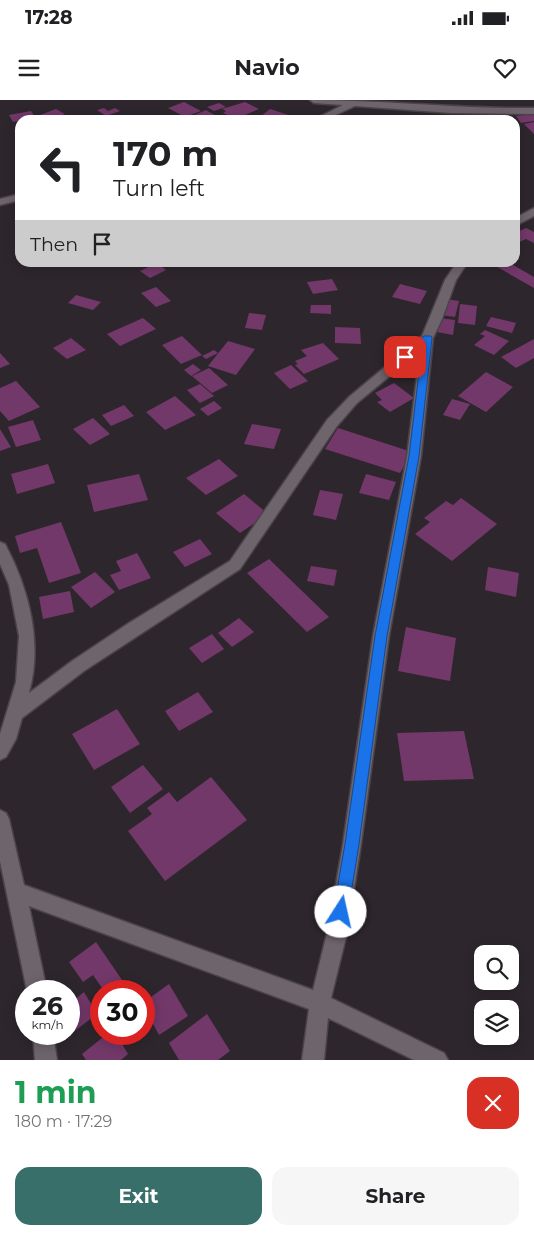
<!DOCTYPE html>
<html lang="en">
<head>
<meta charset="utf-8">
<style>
	:root { --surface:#fff; --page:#f6f6f6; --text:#202124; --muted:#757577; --accent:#396f6b }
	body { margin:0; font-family:Montserrat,sans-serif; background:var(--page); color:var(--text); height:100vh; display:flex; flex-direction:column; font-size:19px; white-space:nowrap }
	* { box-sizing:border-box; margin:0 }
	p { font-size:16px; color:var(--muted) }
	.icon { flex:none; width:28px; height:28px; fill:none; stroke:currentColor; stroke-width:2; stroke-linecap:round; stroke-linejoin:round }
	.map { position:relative; height:960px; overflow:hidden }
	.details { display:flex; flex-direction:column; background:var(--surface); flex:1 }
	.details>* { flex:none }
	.banner { position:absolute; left:15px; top:15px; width:505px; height:152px; border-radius:15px; box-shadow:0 2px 12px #0003; background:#fff; color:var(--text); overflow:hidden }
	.buttons { position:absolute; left:474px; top:845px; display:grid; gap:10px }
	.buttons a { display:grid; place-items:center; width:45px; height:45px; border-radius:10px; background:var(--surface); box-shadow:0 2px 12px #0003; font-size:25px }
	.speed { position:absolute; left:15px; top:880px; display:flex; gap:10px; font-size:25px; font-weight:700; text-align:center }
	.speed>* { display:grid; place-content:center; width:65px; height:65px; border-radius:50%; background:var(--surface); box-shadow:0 2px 12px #0003; line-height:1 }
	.speed small { font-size:12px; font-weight:400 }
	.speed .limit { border:8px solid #d22; background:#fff; color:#111 }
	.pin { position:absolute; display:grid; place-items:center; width:42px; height:42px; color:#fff; margin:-21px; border-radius:10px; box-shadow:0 2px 8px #0006 }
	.me { position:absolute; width:55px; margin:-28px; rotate:10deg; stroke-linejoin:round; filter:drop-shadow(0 0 4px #0008) }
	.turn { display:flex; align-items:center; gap:18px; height:105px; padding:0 15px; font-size:22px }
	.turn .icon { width:65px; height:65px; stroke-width:2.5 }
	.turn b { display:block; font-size:35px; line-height:42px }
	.then { display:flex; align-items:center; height:48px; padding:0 15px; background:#0003; gap:10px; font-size:19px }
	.round { display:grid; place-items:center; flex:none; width:52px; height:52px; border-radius:15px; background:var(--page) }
	.overview { display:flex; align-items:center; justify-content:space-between; height:85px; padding:0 15px }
	h1 { font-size:30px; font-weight:700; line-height:38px; color:#1e9e55 }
	.cta { display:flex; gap:10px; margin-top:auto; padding:10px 15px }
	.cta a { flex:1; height:58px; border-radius:15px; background:var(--accent); color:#fff; font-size:20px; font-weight:700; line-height:58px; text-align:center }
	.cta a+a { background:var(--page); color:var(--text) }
	.status { display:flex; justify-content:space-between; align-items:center; height:35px; padding:0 25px; background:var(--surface); direction:ltr }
	.status svg { height:14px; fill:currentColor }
	header { display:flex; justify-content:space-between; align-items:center; height:65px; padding:0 15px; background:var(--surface); font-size:22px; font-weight:700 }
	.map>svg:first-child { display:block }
	.building { fill:#723869 }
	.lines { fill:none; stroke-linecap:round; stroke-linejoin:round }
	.minor-casing { stroke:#4a4349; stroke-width:3 }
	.minor { fill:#6e646c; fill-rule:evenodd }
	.route { fill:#1a73e8; stroke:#114b97 }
</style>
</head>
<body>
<div class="status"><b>17:28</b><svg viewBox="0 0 49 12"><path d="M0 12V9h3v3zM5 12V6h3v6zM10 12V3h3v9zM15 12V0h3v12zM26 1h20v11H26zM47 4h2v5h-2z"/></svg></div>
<header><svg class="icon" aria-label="menu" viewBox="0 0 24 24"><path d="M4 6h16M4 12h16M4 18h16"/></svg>Navio<svg class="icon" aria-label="heart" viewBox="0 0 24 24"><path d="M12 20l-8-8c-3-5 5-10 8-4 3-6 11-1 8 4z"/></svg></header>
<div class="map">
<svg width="534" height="960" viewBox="0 0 534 960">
	<rect width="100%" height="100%" fill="#2e262d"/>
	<!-- building -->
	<path class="building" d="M184,2l17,9 -16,6 -17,-9z
		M245,2l14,7 -23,10 -13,-6 3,-2 -4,-2z
		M219,3l7,4 -12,4 -7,-4z
		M104,8l4,3 7,-3 5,3 -14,5 -9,-6z
		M56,9l9,5 -15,6 -10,-5z
		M270,9l28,9 -3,2h-39z
		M206,10l17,10h-28l-5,-3z
		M31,11l5,7 -23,4 -4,-7z
		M534,14v7l-13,2 -5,-7z
		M534,22v12l-10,-10z
		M526,128l8,4v11l-8,-4 -11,5v-11z
		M495,162h13l26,15v11l-42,-24z
		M157,163l9,7 -16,8 -10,-7z
		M332,179l6,11 -25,4 -6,-12z
		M400,184l27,7 -7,13 -28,-7z
		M156,187l15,14 -15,6 -15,-14z
		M76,195l25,7 -8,8 -25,-7z
		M446,199l13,2 -4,16 -14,-2z
		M460,204l17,2 -2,19 -17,-2z
		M311,205h20v9l-21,-1z
		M249,213l17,2 -4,15 -17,-2z
		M491,217l25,6 -4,10 -26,-7z
		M143,218l13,11 -36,17 -13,-12z
		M439,218l16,2 -2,15 -16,-3z
		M335,227l25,1 1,16 -26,-1z
		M485,230l24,11 -15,14 -20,-10 11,-9 -5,-2z
		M182,236l20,19 -21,9 -19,-19z
		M71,238l15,12 -19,9 -14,-11z
		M534,239v19l-18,10 -15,-11z
		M228,241l27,8 -19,26 -28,-9z
		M323,243l16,16 -35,15 -9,-9 3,-1 -3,-3 12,-5 -6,-6z
		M214,250l4,3 -12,6 -4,-3z
		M0,253l10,11 -10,4z
		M193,264l8,6 -10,6 -7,-6z
		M291,265l17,16 -18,8 -16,-16z
		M209,268l19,17 -16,8 -20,-17z
		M486,272l27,15 -27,25 -28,-16z
		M16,281l24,26 -31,14 -9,-10v-23z
		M394,283l20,15 -24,14 -13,-10 5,-2 -7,-7z
		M200,284l14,12 -14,7 -13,-13z
		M175,296l21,19 -31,15 -19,-18z
		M452,299l18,5 -10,16 -17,-5z
		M214,301l8,7 -14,8 -8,-7z
		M124,305l10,11 -23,10 -9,-11z
		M93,318l17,16 -20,11 -17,-16z
		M33,320l8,20 -25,7 -8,-20z
		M252,324l29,5 -7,20 -30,-5z
		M338,328l74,24 -12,21 -75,-24z
		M0,329l11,18 -11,4z
		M219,359l19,17 -32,19 -20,-17z
		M48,364l7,19 -38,11 -6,-20z
		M139,374l9,26 -54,12 -7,-27z
		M366,374l30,8 -7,18 -30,-7z
		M320,390l23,4 -7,26 -23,-5z
		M244,394l24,20 -28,19 -24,-20z
		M461,398l36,26 -45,37 -37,-27 15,-12 -6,-4 22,-17 7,4z
		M61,422l20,51 -32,10 -12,-35 -17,5 -5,-17z
		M200,439l12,15 -27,13 -12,-15z
		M137,453l14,25 -32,12 -9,-15 11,-4 -5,-10z
		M269,459l60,58 -22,15 -60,-59z
		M311,466l26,4 -3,16 -27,-5z
		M488,467l31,6 -3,24 -31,-7z
		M95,472l20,20 -24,16 -20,-21z
		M70,491l4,21 -31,7 -4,-22z
		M239,518l15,14 -22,15 -14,-14z
		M406,527l50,11 -6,43 -52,-10z
		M212,534l12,15 -22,14 -13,-15z
		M198,592l15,20 -34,19 -14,-20z
		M117,609l23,35 -46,26 -22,-36z
		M464,631l10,48 -70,2 -7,-48z
		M143,665l20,24 -33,24 -19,-26z
		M211,677l36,43 -82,61 -37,-50 24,-17 -5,-6 22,-16 8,10z
		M96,842l26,38 -15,11h-3l-11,-16 -10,7 -14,-20z
		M169,884l19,32 -29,19 -15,-28v-5z
		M84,892l13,22 -25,19 -3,-5v-24z
		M207,914l23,37 -12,9h-39l-10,-17z
		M107,934h9l12,20 -7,6h-35l-4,-6z"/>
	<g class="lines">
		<!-- minor casing -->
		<g class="minor-casing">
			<path id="minor" d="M310,0c74,0 149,9 224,8v6l-83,-1 -96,-7 -30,14h-12l30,-15 -29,-2z
				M20,94v6l-20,5v-6z
				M534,108v8l-19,10v-8z
				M457,162h11l-12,18 -14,39 -9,19 -12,118 -32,180 -28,208 -13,85 -17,69 113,55 4,7h-34l-86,-42 -4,42h-22l7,-51 -280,-103 18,85h-20l-27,-130v-51l6,3 3,6 15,66 289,105 15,-61 15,-85 30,-208 34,-180 13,-105 -63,52 -20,23 -97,143 -156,102 -62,47 -6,21 -10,18 -6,3v-26l16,-52 3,-46 -10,-51 -9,-21v-22l5,2c24,45 38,99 24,149l43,-32 57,-38 101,-62 97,-141 22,-23 73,-61 23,-56z
				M33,934h20l4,26h-22z"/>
		</g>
		<!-- minor -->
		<use href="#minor" class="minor"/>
	</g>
	<!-- route -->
	<path class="route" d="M424,236h7l1,2 -13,118 -32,180 -28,208 -11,68 -2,5 -5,2 -5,-2 -3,-5 12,-68 30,-208 34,-180 13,-108 -17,12 -5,-3z"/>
</svg>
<div class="buttons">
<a><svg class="icon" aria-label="search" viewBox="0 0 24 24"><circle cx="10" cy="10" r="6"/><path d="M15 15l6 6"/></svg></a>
<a><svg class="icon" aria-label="layers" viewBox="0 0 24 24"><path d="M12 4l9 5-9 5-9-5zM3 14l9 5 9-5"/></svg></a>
</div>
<div class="speed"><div>26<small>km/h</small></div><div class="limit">30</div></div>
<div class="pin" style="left:405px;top:257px;background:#d93025"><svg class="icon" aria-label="arrive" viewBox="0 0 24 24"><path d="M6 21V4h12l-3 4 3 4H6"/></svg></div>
<svg class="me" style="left:341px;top:812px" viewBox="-20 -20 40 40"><circle r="19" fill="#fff"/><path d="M0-13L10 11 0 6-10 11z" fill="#1a73e8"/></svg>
<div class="banner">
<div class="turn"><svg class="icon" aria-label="left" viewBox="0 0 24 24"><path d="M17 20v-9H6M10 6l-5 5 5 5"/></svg><div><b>170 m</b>Turn left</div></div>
<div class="then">Then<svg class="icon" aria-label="arrive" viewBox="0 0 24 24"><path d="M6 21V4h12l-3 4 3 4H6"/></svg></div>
</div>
</div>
<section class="details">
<div class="overview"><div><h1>1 min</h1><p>180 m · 17:29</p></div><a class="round" style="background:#d93025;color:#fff"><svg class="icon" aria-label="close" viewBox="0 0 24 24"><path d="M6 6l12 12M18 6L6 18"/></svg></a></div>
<div class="cta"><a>Exit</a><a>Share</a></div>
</section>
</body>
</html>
